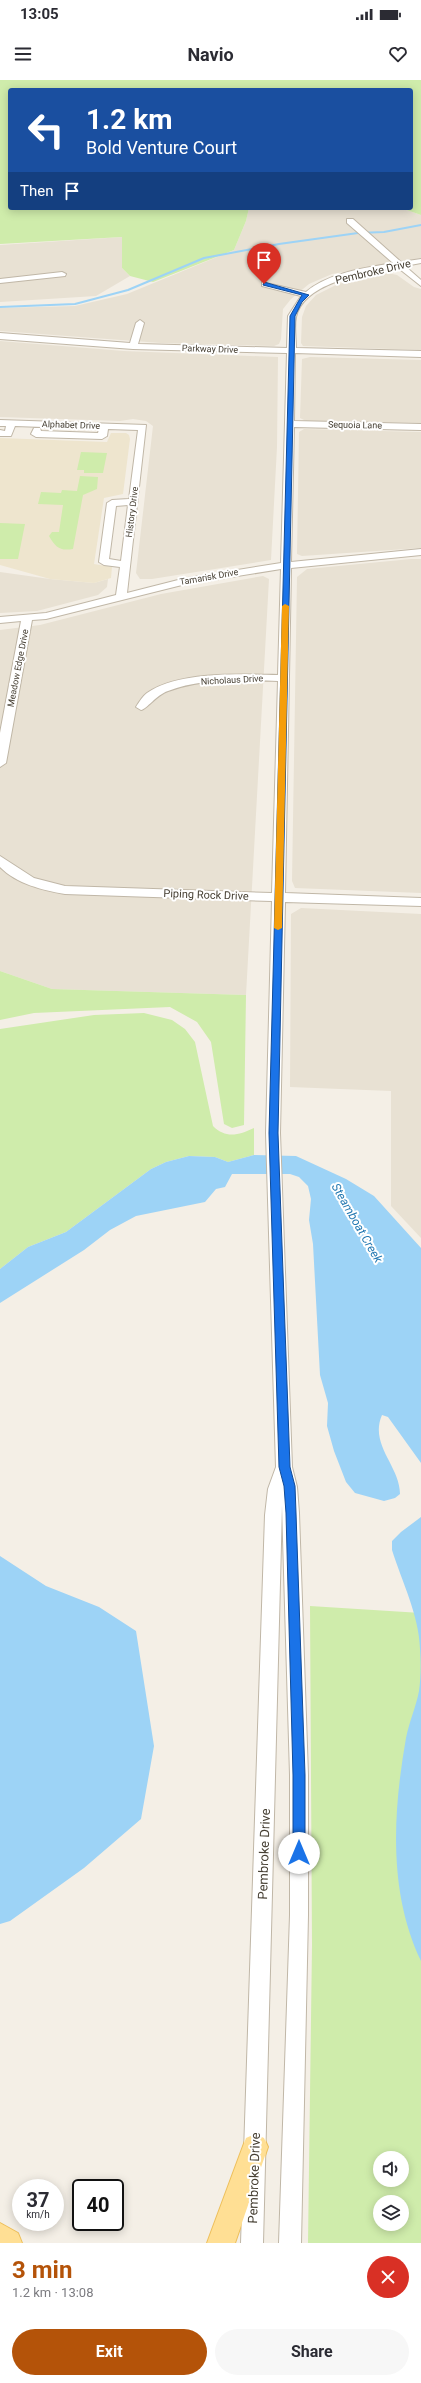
<!DOCTYPE html>
<html lang="en">
<head>
<meta charset="utf-8">
<style>
	:root { --surface:#fff; --page:#f7f7f7; --text:#2b2b33; --muted:#7c7c81; --accent:#b45309 }
	body { margin:0; font-family:Roboto,sans-serif; background:var(--page); color:var(--text); height:100vh; display:flex; flex-direction:column; font-size:15px; white-space:nowrap }
	* { box-sizing:border-box; margin:0 }
	p { font-size:13px; color:var(--muted) }
	.icon { flex:none; width:22px; height:22px; fill:none; stroke:currentColor; stroke-width:2; stroke-linecap:round; stroke-linejoin:round }
	.map { position:relative; height:2163px; overflow:hidden }
	.details { display:flex; flex-direction:column; background:var(--surface); flex:1 }
	.details>* { flex:none }
	.top-card { position:absolute; left:8px; top:8px; width:405px; height:122px; border-radius:4px; box-shadow:0 2px 10px #0003; background:#1a4fa0; color:#fff; overflow:hidden }
	.buttons { position:absolute; left:373px; top:2071px; display:grid; gap:8px }
	.buttons a { display:grid; place-items:center; width:36px; height:36px; border-radius:50%; background:var(--surface); box-shadow:0 2px 10px #0003; font-size:20px }
	.speed { position:absolute; left:12px; top:2099px; display:flex; gap:8px; font-size:20px; font-weight:700; text-align:center }
	.speed>* { display:grid; place-content:center; width:52px; height:52px; border-radius:50%; background:var(--surface); box-shadow:0 2px 10px #0003; line-height:1 }
	.speed small { font-size:10px; font-weight:400 }
	.speed .limit { border:2px solid #111; border-radius:6px; background:#fff; color:#111 }
	.pin { position:absolute; display:grid; place-items:center; width:34px; height:34px; color:#fff; margin:-41px -17px; border-radius:50% 50% 50% 0; rotate:-45deg; box-shadow:0 0 4px #0007 }
	.pin .icon { rotate:45deg }
	.me { position:absolute; width:44px; margin:-22px; rotate:0deg; stroke-linejoin:round; filter:drop-shadow(0 0 3px #0008) }
	.turn { display:flex; align-items:center; gap:14px; height:84px; padding:0 12px; font-size:18px }
	.turn .icon { width:52px; height:52px; stroke-width:2.5 }
	.turn b { display:block; font-size:28px; line-height:34px }
	.then { display:flex; align-items:center; height:38px; padding:0 12px; background:#0003; gap:8px; font-size:15px }
	.round { display:grid; place-items:center; flex:none; width:42px; height:42px; border-radius:21px; background:var(--page) }
	.headline { display:flex; align-items:center; justify-content:space-between; height:68px; padding:0 12px }
	h1 { font-size:24px; font-weight:700; line-height:30px; color:var(--accent) }
	.primary-button { display:flex; gap:8px; margin-top:auto; padding:8px 12px }
	.primary-button a { flex:1; height:46px; border-radius:24px; background:var(--accent); color:#fff; font-size:16px; font-weight:700; line-height:46px; text-align:center }
	.primary-button a+a { background:var(--page); color:var(--text) }
	.status { display:flex; justify-content:space-between; align-items:center; height:28px; padding:0 20px; background:var(--surface); direction:ltr }
	.status svg { height:11px; fill:currentColor }
	header { display:flex; justify-content:space-between; align-items:center; height:52px; padding:0 12px; background:var(--surface); font-size:18px; font-weight:700 }
	.map>svg:first-child { display:block }
	.residential { fill:#e8e1d3 }
	.education { fill:#eee5ce }
	.green { fill:#cfecab; fill-rule:evenodd }
	.water { fill:#9dd3f6 }
	.lines { fill:none; stroke-linecap:round; stroke-linejoin:round }
	.stream { stroke:#9dd3f6; stroke-width:2 }
	.minor-casing { stroke:#c0b7a7; stroke-width:2 }
	.major-casing { stroke:#edbf5b; stroke-width:2 }
	.minor { fill:#fff; fill-rule:evenodd }
	.major { fill:#ffdf94; fill-rule:evenodd }
	.route { fill:#1a73e8; stroke:#114b97 }
	.slow { fill:#f59e0b }
	.labels { text-anchor:middle; dominant-baseline:central; stroke-width:4; stroke-linejoin:round; paint-order:stroke }
	.far-street-label { font-size:9px; fill:#474034; stroke:#fff }
	.street-label { font-size:11px; fill:#474034; stroke:#fff }
	.water-label { font-size:12px; font-style:italic; fill:#2479b2; stroke:#fff }
	.near-street-label { font-size:13px; fill:#474034; stroke:#fff }
</style>
</head>
<body>
<div class="status"><b>13:05</b><svg viewBox="0 0 49 12"><path d="M0 12V9h3v3zM5 12V6h3v6zM10 12V3h3v9zM15 12V0h3v12zM26 1h20v11H26zM47 4h2v5h-2z"/></svg></div>
<header><svg class="icon" aria-label="menu" viewBox="0 0 24 24"><path d="M4 6h16M4 12h16M4 18h16"/></svg>Navio<svg class="icon" aria-label="heart" viewBox="0 0 24 24"><path d="M12 20l-8-8c-3-5 5-10 8-4 3-6 11-1 8 4z"/></svg></header>
<div class="map">
<svg width="421" height="2163" viewBox="0 0 421 2163">
	<rect width="100%" height="100%" fill="#f4efe6"/>
	<!-- residential -->
	<path class="residential" d="M249,128h152l20,7v43l-89,16 -23,10 -18,15 -8,10 -2,30 -2,5 -5,2 -113,-3 -161,-12v-23l75,-2 52,-12 107,-44 12,-29z
		M123,157l-1,31 8,8 -34,20 -96,6v-57z
		M388,193l9,2 17,12 7,2v61l-118,-4 -2,-3 1,-26 4,-11 10,-11 22,-11z
		M0,261l124,10 154,6 -1,90 -6,113 -119,19h-12l-4,-6 17,-147 -7,-5 -13,-2 -13,2 -120,-4z
		M310,277l111,3v63l-115,-2 -6,-3 2,-59z
		M304,349l117,3v116l-119,8 -5,-2 2,-122z
		M411,479h10v334l-126,-5 -3,-7 5,-304 10,-8z
		M0,492l50,7 44,4 14,-4 -1,8 -9,8 -61,16 -37,2z
		M263,496l6,3 -23,416 -194,-6 -52,-18v-341l40,-5 121,-31z
		M301,828l120,6v324l-30,-32v-115l-101,-4 1,-173z"/>
	<!-- education -->
	<path class="education" d="M111,353h15l3,2 1,4 -7,55 -19,4 -10,66 18,3 -1,11 -17,5 -44,-4 -50,-14v-127l107,4z"/>
	<!-- green -->
	<path class="green" d="M0,0h421v135l-20,-7h10v-118h-401v118h239l-3,13 -12,29 -81,32 -23,-6 -8,-8v-31l-122,7z
		M81,372l26,1 -4,20h-19v-3h-7z
		M80,396l18,1 -1,12 -14,6 -10,54c-13,2 -17,-1 -24,-13l3,-4h7l4,-27 -25,-1 3,-12 20,1 1,-3 15,1z
		M0,443l25,1 -7,35h-18z
		M0,891l52,18 194,6 -2,130 -12,3 -8,-4 -13,-82 -14,-20 -27,-15 -136,6 -34,7z
		M144,933l28,7 13,9 10,13 18,84c13,13 26,9 41,2v27l-26,7 -13,-5 -26,-1 -23,6 -15,7 -85,63 -38,15 -28,22v-240l94,-14z
		M310,1526l111,7v630h-113l4,-298zM380,2078h22v22h-22zM380,2122h22v22h-22z"/>
	<!-- water -->
	<path class="water" d="M254,1075l42,1 50,23 28,17 47,52v215l-33,-46 -6,-2c-13,30 18,51 18,79l-5,4 -11,3 -29,-8 -9,-11 -12,-31 -7,-25 1,-23 -8,-28 -7,-131 -4,-24 2,-21 -3,-13 -9,-9 -9,-3h-58l-7,13 -9,2 -11,13 -69,14 -26,14 -26,20 -84,53v-34l28,-22 38,-15 85,-63 15,-7 23,-6 26,1 13,5z
		M421,1437v444c-33,-69 -28,-149 -15,-223 3,-16 10,-31 13,-47 2,-13 2,-29 1,-42 -1,-34 -18,-67 -28,-99v-9l9,-9z
		M0,1476l46,30 53,21 37,24 18,115 -13,73 -57,49 -74,53 -10,3z"/>
	<g class="lines">
		<!-- stream -->
		<path class="stream" d="M0,227l75,-3 53,-14 76,-32 75,-14 79,-11 26,-1 37,-7"/>
		<!-- minor casing -->
		<g class="minor-casing">
			<path id="minor" d="M347,139h6l48,43 20,-3v4l-16,3 16,14v6l-24,-19c-28,5 -94,15 -101,50 -2,9 0,21 0,31l125,3v6l-126,-4 -1,68 127,3v6l-127,-3 -3,135 130,-13v6l-130,13 -6,325 136,5v8l-136,-4 -5,231 12,334 5,20 2,26 9,262v140l-7,328h-22l11,-328v-140l-8,-270 -19,738h-22l24,-728 3,-26 8,-22 -10,-334 6,-232 -207,-7c-23,-4 -48,-10 -65,-27v-11l34,22 31,8 207,7 6,-212c-35,-1 -77,-3 -110,10 -12,4 -21,18 -27,19l-5,-3c3,-5 7,-11 11,-14 32,-22 94,-19 131,-18l3,-106 -99,16 -136,34 -14,1 -26,143 -6,4v-34l21,-112 -21,2v-6l46,-4 70,-18 4,-28 -16,-2 -5,-3 8,-59 5,-3 17,-1 9,-69 -30,-1 -1,7 -5,3 -66,-2 -5,-3 3,-6h6l1,3 57,2 1,-4 -84,-3 -4,10h-11v-6l5,1 1,-5h-6v-6l146,5 -19,168 55,-14 99,-16 6,-210 -154,-4 -133,-10v-6l130,10 6,-20 4,-3 4,3 -6,21 149,4 1,-32 13,-20 -39,-10v-4l44,10c22,-19 58,-24 87,-29l-46,-40zM128,425l-7,56 -12,-2 7,-53z
				M62,192l4,2 -1,2 -65,7v-4z"/>
		</g>
		<!-- major casing -->
		<g class="major-casing">
			<path id="major" d="M255,2054l9,4 4,9 -33,96h-28l39,-105z
				M0,2143l18,10 4,10h-22z"/>
		</g>
		<!-- minor -->
		<use href="#minor" class="minor"/>
		<!-- major -->
		<use href="#major" class="major"/>
	</g>
	<!-- route -->
	<path class="route" d="M264,202l45,13 -7,7 -7,14 -17,817 12,334 5,19 1,27 9,262v78l-2,4 -4,2 -4,-2 -2,-4v-78l-7,-262 -2,-27 -5,-19 -10,-334 21,-817 12,-21 -39,-10z"/>
	<!-- slow -->
	<path class="slow" d="M285,524l4,2 -7,322 -4,2 -4,-2 8,-322z"/>
	<g class="labels">
		<!-- far-street labels -->
		<g class="far-street-label">
			<text transform="translate(210 269) rotate(2)">Parkway Drive</text>
			<text transform="translate(71 345) rotate(2)">Alphabet Drive</text>
			<text transform="translate(355 345) rotate(1)">Sequoia Lane</text>
			<text transform="translate(132 432) rotate(-83)">History Drive</text>
			<text transform="translate(209 497) rotate(-10)">Tamarisk Drive</text>
			<text transform="translate(18 588) rotate(-79)">Meadow Edge Drive</text>
			<text transform="translate(232 600) rotate(-3)">Nicholaus Drive</text>
		</g>
		<!-- street labels -->
		<g class="street-label">
			<text transform="translate(373 192) rotate(-13)">Pembroke Drive</text>
			<text transform="translate(206 815) rotate(2)">Piping Rock Drive</text>
		</g>
		<!-- water labels -->
		<g class="water-label">
			<text transform="translate(357 1143) rotate(60)">Steamboat Creek</text>
		</g>
		<!-- near-street labels -->
		<g class="near-street-label">
			<text transform="translate(264 1774) rotate(-88)">Pembroke Drive</text>
			<text transform="translate(254 2098) rotate(-88)">Pembroke Drive</text>
		</g>
	</g>
</svg>
<div class="buttons">
<a><svg class="icon" aria-label="sound" viewBox="0 0 24 24"><path d="M4 9h4l5-4v14l-5-4H4zM17 9q2 3 0 6"/></svg></a>
<a><svg class="icon" aria-label="layers" viewBox="0 0 24 24"><path d="M12 4l9 5-9 5-9-5zM3 14l9 5 9-5"/></svg></a>
</div>
<div class="speed"><div>37<small>km/h</small></div><div class="limit">40</div></div>
<div class="pin" style="left:264px;top:204px;background:#d93025"><svg class="icon" aria-label="arrive" viewBox="0 0 24 24"><path d="M6 21V4h12l-3 4 3 4H6"/></svg></div>
<svg class="me" style="left:299px;top:1773px" viewBox="-20 -20 40 40"><circle r="19" fill="#fff"/><path d="M0-13L10 11 0 6-10 11z" fill="#1a73e8"/></svg>
<div class="top-card">
<div class="turn"><svg class="icon" aria-label="left" viewBox="0 0 24 24"><path d="M17 20v-9H6M10 6l-5 5 5 5"/></svg><div><b>1.2 km</b>Bold Venture Court</div></div>
<div class="then">Then<svg class="icon" aria-label="arrive" viewBox="0 0 24 24"><path d="M6 21V4h12l-3 4 3 4H6"/></svg></div>
</div>
</div>
<section class="details">
<div class="headline"><div><h1>3 min</h1><p>1.2 km · 13:08</p></div><a class="round" style="background:#d93025;color:#fff"><svg class="icon" aria-label="close" viewBox="0 0 24 24"><path d="M6 6l12 12M18 6L6 18"/></svg></a></div>
<div class="primary-button"><a>Exit</a><a>Share</a></div>
</section>
</body>
</html>
